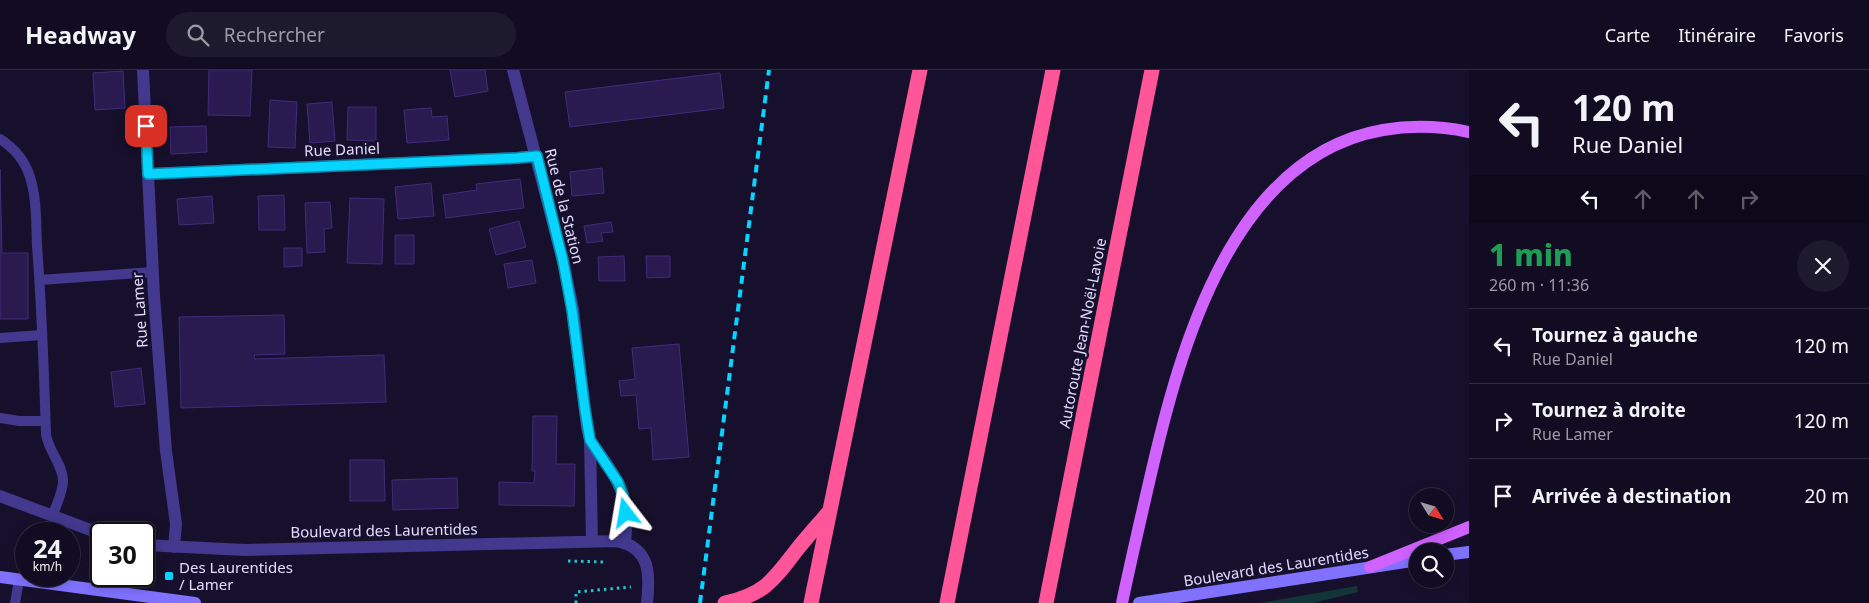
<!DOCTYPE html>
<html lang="fr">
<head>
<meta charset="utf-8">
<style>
	:root { --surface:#110c21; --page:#1e1a2e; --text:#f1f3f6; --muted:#9c9ba5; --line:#302c3f }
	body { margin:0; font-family:"Noto Sans",sans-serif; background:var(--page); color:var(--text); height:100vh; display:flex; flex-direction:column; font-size:19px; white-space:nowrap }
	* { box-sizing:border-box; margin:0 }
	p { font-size:16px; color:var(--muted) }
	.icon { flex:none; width:28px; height:28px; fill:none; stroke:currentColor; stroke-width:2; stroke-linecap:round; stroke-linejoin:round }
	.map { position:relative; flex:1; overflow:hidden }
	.panel { display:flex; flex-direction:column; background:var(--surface); width:400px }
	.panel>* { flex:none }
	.hud { background:#110c21; color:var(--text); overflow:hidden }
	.needle { width:32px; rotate:127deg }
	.tools { position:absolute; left:1409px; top:418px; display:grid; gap:10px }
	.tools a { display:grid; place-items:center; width:45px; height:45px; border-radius:50%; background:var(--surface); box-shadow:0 2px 12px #0003,0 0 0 1px var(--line); font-size:25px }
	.speed { position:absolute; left:15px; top:452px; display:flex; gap:10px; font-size:25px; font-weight:700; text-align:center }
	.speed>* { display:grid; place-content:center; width:65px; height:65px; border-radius:50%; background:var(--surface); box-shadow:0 2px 12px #0003,0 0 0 1px var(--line); line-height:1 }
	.speed small { font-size:12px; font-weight:400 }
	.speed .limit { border:2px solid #111; border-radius:8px; background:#fff; color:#111 }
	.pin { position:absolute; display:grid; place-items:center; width:42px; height:42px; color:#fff; margin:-21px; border-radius:10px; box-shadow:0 2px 8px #0006 }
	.me { position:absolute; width:55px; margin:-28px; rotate:346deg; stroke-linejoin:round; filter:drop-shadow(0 0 4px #0008) }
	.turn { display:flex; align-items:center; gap:18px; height:105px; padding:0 20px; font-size:22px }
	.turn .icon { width:65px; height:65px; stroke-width:2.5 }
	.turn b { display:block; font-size:35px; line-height:42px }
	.lanes { display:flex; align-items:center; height:48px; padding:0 20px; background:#0003; justify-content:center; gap:25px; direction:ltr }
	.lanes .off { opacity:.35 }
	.round { display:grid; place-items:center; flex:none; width:52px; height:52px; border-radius:26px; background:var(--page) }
	.overview { display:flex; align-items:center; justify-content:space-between; height:85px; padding:0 20px }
	h1 { font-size:30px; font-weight:800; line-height:38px; color:#1e9e55 }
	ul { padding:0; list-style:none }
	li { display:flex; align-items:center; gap:15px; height:75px; padding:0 20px; border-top:1px solid var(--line) }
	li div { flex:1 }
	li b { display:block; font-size:19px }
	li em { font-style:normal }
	header { display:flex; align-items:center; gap:30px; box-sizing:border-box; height:70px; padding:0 25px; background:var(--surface); border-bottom:1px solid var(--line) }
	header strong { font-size:24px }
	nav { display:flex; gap:28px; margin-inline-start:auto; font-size:18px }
	.search { width:350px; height:45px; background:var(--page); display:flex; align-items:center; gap:12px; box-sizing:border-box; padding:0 18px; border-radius:28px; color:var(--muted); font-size:19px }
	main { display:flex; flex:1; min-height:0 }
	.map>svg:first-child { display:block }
	.green { fill:#123537 }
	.building { fill:#291a4f; stroke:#412b7c }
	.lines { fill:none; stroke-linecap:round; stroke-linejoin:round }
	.path { stroke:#29c3c5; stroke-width:3; stroke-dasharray:2.5 4; stroke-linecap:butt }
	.lane { stroke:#42388e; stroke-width:10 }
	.street { stroke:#42388e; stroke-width:12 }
	.secondary { stroke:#8072ff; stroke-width:12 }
	.primary { stroke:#d062ff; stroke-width:12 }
	.highway { stroke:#ff569a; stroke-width:15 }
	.rail { stroke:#07d4ff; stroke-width:4; stroke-dasharray:8 6; stroke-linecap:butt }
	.route-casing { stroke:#058aa6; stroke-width:12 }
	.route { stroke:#07d4ff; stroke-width:9 }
	.poi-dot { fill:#07d4ff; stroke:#17102c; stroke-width:2 }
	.labels { text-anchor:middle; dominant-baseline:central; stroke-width:5; stroke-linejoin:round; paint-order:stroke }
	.street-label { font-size:15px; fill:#e2dbff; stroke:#17102c }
	.poi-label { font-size:15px; fill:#e2dbff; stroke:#17102c; text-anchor:start }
</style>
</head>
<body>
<header>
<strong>Headway</strong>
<div class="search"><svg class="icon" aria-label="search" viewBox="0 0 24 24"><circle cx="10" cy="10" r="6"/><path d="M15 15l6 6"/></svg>Rechercher</div>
<nav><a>Carte</a><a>Itinéraire</a><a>Favoris</a></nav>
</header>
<main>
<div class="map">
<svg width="1469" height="533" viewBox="0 0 1469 533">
	<rect width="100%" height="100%" fill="#17102c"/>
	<!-- green -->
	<path class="green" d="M1357,516l1,6 -45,11h-53z"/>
	<!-- building -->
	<path class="building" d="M209,0h43l-2,46 -42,-1z
		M450,0h35l3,21 -33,6z
		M123,1l2,37 -30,2 -2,-37z
		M720,3l4,35 -154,19 -5,-35z
		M270,30l27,2 -2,46 -27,-1z
		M332,32l3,39 -25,2 -3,-39z
		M348,37h28v34l-29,-1z
		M431,38l1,9 15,-1 2,24 -42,3 -3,-33z
		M206,56l1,26 -36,2 -1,-27z
		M602,98l2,25 -32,3 -2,-24z
		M0,99l2,84h26v66h-28z
		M520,109l4,29 -78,10 -3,-23 34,-5 -1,-6z
		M431,113l3,33 -36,3 -3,-32z
		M284,125l1,35h-26l-1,-34z
		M212,126l2,27 -35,2 -2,-26z
		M350,128l34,1 -2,65 -35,-1z
		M330,132l2,26 -8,1 1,23 -18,1 -2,-50z
		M519,151l7,26 -30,8 -7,-26z
		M611,152l2,10 -12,1 2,8 -16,2 -3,-17z
		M395,165h19v29h-19z
		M284,178h18v18l-18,1z
		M624,186l1,25h-26l-1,-24z
		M646,186h24v21l-23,1z
		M532,190l4,23 -28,5 -4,-24z
		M284,245l1,39 -31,1 1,4 129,-4 2,47 -205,6 -2,-91z
		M679,274l10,113 -36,3 -2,-32 -12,1 -3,-34 -15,1 -2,-15 16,-2 -3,-31z
		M141,298l4,36 -30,3 -4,-35z
		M533,346h24l-1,48h19l-1,42 -75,-1v-23l35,1 1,-12h-3z
		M350,390h34l1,41h-35z
		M457,408l1,30 -65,2 -1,-30z"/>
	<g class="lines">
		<!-- path -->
		<path class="path" d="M568,491l36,1
			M576,533v-11l55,-5"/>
		<!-- lane -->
		<path class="lane" d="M0,69c14,9 25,22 30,38 7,22 6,47 7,69 5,63 7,125 9,188 2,17 17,30 17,47 0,11 -7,24 -10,34
			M40,210l113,-8
			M0,268l42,-3
			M0,348l19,3h26
			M15,533l4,-23"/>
		<!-- street -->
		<path class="street" d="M143,0l11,226 12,155 10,73 -2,23
			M513,0l50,191 10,48 14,118 3,13 2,101
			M148,104l369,-16 20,-2
			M590,370c15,22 33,43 36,71 1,10 0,21 -1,32
			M0,426l101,38
			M144,475l101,5 372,-9c34,7 33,34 30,62"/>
		<!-- secondary -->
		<path class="secondary" d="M1445,485l24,-3
			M0,507l195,26
			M1139,533l279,-43"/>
		<!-- primary -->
		<path class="primary" d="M1370,497l99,-40
			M1122,533c9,-43 19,-86 29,-129 29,-126 81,-318 232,-344 29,-5 57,-4 86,2"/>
		<!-- highway -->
		<path class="highway" d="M725,533c38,-8 48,-22 70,-51 11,-14 22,-26 33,-39
			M811,533l109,-533
			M947,533l106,-533
			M1046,533l106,-533"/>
		<!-- rail -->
		<path class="rail" d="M700,533l69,-533"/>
	</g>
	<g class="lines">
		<!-- route casing -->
		<g class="route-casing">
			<path id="route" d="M146,56l2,48 369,-16 20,-2 26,105 9,49 13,100 5,30 28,42 5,13 3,18"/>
		</g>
		<!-- route -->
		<use href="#route" class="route"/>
	</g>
	<!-- markers -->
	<rect class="poi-dot" x="164" y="501" width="10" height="10" rx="2.5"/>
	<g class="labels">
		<!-- street labels -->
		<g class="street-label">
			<text transform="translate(342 79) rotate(-2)">Rue Daniel</text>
			<text transform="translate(565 136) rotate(76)">Rue de la Station</text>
			<text transform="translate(139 240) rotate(-94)">Rue Lamer</text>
			<text transform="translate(1082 263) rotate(-79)">Autoroute Jean-Noël-Lavoie</text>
			<text transform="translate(384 460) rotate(-1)">Boulevard des Laurentides</text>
			<text transform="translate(1276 496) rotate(-9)">Boulevard des Laurentides</text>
		</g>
		<!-- poi labels -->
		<g class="poi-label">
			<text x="179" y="497">Des Laurentides<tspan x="179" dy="17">/ Lamer</tspan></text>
		</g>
	</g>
</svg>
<div class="tools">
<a><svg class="needle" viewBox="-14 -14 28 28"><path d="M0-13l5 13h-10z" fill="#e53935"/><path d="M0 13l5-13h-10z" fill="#9c9ba5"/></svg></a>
<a><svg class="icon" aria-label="search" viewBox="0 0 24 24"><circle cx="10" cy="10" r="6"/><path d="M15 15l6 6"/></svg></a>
</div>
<div class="speed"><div>24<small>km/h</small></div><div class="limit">30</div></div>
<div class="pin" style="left:146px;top:56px;background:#d93025"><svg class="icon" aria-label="arrive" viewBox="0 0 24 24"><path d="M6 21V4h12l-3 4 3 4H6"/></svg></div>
<svg class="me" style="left:626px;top:443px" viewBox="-20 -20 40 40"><path d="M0-17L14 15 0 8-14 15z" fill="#07d4ff" stroke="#fff" stroke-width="4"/></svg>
</div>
<section class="panel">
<div class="hud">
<div class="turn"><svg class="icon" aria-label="left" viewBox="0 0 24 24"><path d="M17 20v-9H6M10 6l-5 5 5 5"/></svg><div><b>120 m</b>Rue Daniel</div></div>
<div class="lanes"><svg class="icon" aria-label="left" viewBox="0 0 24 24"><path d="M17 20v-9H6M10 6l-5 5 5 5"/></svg><svg class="icon off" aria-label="ahead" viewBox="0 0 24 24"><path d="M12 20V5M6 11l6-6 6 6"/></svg><svg class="icon off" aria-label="ahead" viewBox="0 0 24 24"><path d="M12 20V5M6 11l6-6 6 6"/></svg><svg class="icon off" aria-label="right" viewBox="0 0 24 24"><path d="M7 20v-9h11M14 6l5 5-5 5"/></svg></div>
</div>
<div class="overview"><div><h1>1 min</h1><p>260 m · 11:36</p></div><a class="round"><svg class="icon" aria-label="close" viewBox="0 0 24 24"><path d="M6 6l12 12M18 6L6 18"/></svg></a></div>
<ul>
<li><svg class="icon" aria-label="left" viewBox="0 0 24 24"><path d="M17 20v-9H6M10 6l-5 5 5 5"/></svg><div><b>Tournez à gauche</b><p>Rue Daniel</p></div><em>120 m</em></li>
<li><svg class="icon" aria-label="right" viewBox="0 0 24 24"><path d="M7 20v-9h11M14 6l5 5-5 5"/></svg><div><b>Tournez à droite</b><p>Rue Lamer</p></div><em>120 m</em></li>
<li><svg class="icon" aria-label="arrive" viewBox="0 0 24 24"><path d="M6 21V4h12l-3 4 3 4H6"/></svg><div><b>Arrivée à destination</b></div><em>20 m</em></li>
</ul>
</section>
</main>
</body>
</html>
